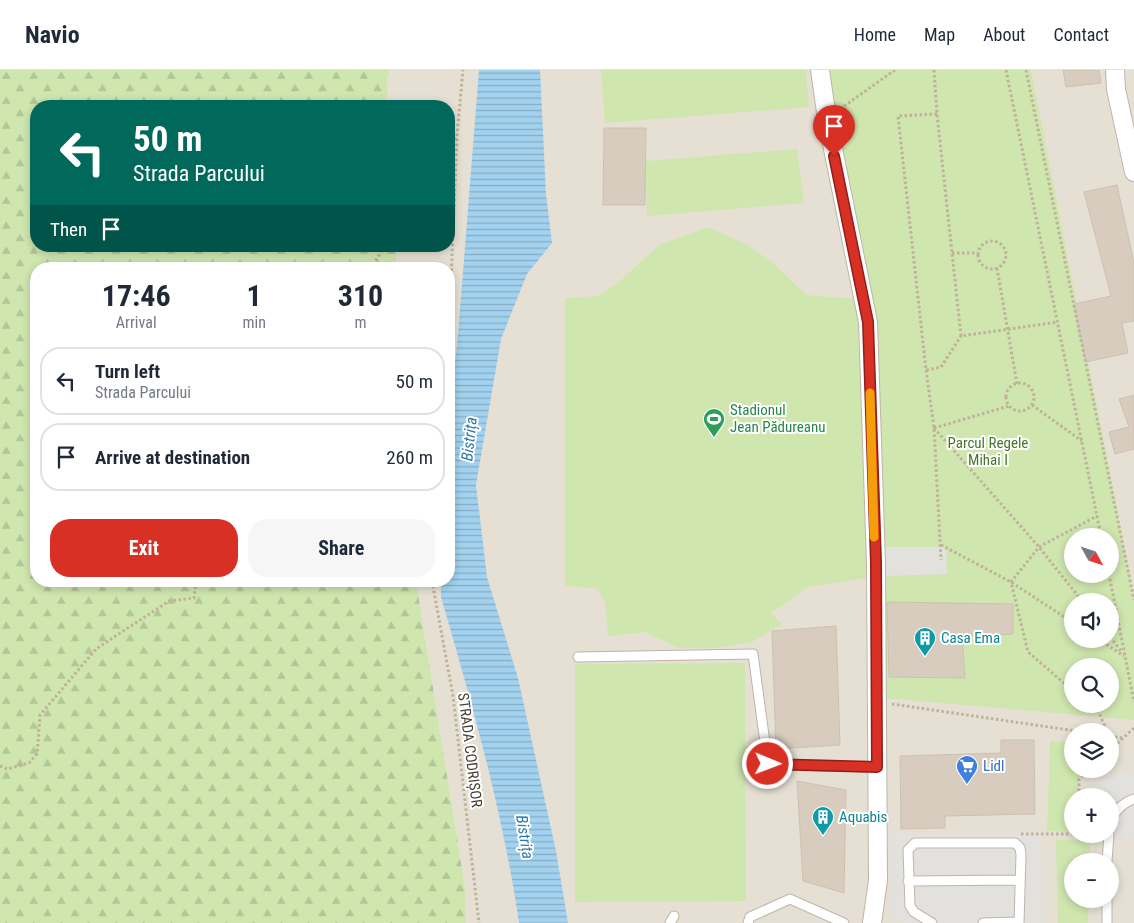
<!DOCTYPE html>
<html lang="en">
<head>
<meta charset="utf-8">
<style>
	:root { --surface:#fff; --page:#f6f6f7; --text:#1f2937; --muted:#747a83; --line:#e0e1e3; --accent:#d93025 }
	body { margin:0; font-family:"Roboto Condensed",sans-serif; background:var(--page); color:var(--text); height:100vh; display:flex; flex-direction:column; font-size:19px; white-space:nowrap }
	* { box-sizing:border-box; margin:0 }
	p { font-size:16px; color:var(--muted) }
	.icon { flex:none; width:28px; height:28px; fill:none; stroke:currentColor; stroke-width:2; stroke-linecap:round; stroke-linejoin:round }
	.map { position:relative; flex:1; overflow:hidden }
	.details { position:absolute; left:30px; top:192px; width:425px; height:325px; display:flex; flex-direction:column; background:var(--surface); border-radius:20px; box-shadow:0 2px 8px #0003 }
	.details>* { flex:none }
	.top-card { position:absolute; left:30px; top:30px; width:425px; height:152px; border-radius:20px; box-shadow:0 2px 8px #0003; background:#00695c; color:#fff; overflow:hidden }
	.needle { width:32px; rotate:130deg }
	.buttons { position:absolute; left:1064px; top:458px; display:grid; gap:10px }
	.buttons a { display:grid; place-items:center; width:55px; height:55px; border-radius:50%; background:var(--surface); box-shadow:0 2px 8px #0003; font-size:25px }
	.pin { position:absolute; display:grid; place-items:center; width:42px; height:42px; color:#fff; margin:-51px -21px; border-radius:50% 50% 50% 0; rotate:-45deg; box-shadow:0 0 5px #0007 }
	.pin .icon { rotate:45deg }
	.me { position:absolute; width:55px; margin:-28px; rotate:91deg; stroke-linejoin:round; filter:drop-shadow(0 0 4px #0008) }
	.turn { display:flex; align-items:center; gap:18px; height:105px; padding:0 20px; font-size:22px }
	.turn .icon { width:65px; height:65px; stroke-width:2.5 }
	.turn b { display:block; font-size:35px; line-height:42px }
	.then { display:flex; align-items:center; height:48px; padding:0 20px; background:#0003; gap:10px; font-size:19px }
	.eta { display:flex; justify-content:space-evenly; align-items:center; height:85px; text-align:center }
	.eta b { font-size:30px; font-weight:700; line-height:35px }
	.button { display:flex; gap:10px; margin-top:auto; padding:10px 20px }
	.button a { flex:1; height:58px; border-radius:20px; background:var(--accent); color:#fff; font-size:20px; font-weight:700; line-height:58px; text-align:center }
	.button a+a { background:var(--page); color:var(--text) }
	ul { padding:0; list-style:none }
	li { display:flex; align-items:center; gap:15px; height:68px; margin:0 10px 8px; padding:0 10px; border:2px solid var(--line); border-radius:20px }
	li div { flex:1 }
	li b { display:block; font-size:19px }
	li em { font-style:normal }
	header { display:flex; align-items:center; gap:30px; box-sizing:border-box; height:70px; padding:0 25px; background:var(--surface); border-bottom:1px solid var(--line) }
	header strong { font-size:24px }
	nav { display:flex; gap:28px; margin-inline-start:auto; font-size:18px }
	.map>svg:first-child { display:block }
	.residential { fill:#e6e0d4; fill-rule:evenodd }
	.forest { fill:url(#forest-firs) }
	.park { fill:#cfe6af; fill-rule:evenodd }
	.parking { fill:#e3e1de }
	.water { fill:url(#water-rules) }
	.building { fill:#d7ccbe; stroke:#cec1af }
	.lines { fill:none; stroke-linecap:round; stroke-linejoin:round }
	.service-casing { stroke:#beb5a8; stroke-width:11 }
	.minor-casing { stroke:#beb5a8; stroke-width:20 }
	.path { stroke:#bfb19a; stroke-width:3; stroke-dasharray:2.5 2.5; stroke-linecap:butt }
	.service { stroke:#fff; stroke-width:9 }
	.minor { stroke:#fff; stroke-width:18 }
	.route-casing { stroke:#8d1f18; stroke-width:12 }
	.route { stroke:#d93025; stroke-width:9 }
	.slow { stroke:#f59e0b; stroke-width:9 }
	.labels { text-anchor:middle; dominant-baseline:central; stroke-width:4; stroke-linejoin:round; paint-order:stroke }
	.leisure-label { font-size:15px; fill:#27864d; stroke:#fff; text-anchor:start }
	.park-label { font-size:15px; fill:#49752a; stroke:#fff }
	.culture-label { font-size:15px; fill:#0d838f; stroke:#fff; text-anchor:start }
	.street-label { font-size:15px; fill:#453e35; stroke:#fff }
	.shop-label { font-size:15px; fill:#366cbe; stroke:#fff; text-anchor:start }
	.water-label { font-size:16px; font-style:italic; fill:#2e79a7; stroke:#fff }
</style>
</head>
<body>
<header>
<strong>Navio</strong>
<nav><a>Home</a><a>Map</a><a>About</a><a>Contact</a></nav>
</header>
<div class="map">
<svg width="1134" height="853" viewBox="0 0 1134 853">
	<defs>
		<pattern id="forest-firs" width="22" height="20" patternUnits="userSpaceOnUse" patternTransform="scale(1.25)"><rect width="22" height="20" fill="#cfe6af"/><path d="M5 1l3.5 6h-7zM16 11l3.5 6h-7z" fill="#b3c697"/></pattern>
		<pattern id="water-rules" width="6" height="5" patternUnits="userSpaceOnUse" patternTransform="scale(1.25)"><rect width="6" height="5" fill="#a2d2ef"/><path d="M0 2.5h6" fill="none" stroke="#86acc2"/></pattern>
	</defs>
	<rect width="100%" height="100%" fill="#f2eee6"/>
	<!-- residential -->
	<path class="residential" d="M390,0h744v853h-668l-1,-35 -49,-307h33v-312h-52l-1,-23h53v-140h-68l7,-10 -1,-18zM1072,466h38v38h-38zM1072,531h38v38h-38zM1072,596h38v38h-38zM1072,661h38v38h-38zM1072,726h38v38h-38zM1072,791h38v38h-38z"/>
	<!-- forest -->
	<path class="forest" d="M0,0h390l-3,8 1,18 -7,10h-345v140h360l1,23h-361v312h380l49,307 1,35h-466z"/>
	<!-- park -->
	<path class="park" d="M601,0h205l3,37 -204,16z
		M824,0h207l103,526v124l-250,-22 -16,-376zM1072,466h38v38h-38zM1072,531h38v38h-38zM1072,596h38v38h-38z
		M797,79l7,54 -157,13 -1,-55z
		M708,157l38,17 27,19 33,32 51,4 10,279 -59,9 -37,26 11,11 -30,18 -35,6h-38l-34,-16 -37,4 -3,-34 -9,-14 -31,-2v-288l33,-2 21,-14 40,-37z
		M745,593l1,238 -171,1v-238z
		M1050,671l22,1v27h8l-1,27h-7v36l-25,-1z
		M1056,770h34v21h-18v38h17l-1,24h-30z"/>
	<!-- parking -->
	<path class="parking" d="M882,477h64l1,27 -63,2z
		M1134,704v64h-41v-4h17v-38h-17v-21z
		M890,763l150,1 3,89h-138l-13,-9z"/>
	<!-- water -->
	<path class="water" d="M479,0h61l6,124 6,49 -25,31 -26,65 -25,146 11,92 31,101 38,173 12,72h-49c-16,-111 -47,-219 -78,-326v-16h8v-164l9,-82z"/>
	<!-- building -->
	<path class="building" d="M1063,0h36l2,13 -35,4z
		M604,58h42l-1,77h-42z
		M1117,115l17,78v58l-12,2 6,30 -42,9 -12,-58 37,-8 -27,-104z
		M1134,325v54l-19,5 -6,-22 20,-5 -10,-28z
		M887,532l126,2v30l-51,2 3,42 -76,-1z
		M836,556l4,119 -64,4 -4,-118z
		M1001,670h33l1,74 -90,2v12l-44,1 -1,-73 101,-3z
		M797,711l49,9 -2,103 -41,-12z"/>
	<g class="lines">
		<!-- service casing -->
		<g class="service-casing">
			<path id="service" d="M578,587l175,-3 15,111 109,2
				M1110,756c2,-13 12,-23 24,-27
				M1107,791l2,-27
				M908,811l112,-1
				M670,853l4,-7
				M748,853l2,-6 40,-18 54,24
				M932,853l-18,-11 -4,-6 -2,-56 7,-7h100l5,5 1,7 -2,68
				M983,853l36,-1
				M1107,853v-24"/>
		</g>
		<!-- minor casing -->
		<g class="minor-casing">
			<path id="minor" d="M820,0l7,49 41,203 8,241 2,317 -6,43
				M1115,0l1,19 18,83"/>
		</g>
		<!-- path -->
		<path class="path" d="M934,0l3,44 24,222 97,-14
			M1006,0l95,466
			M1026,0l108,530
			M840,39l55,-39
			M937,44l-39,2 28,254 15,-3 20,-31
			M449,78l8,-12
			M978 185a14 14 0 1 1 28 0a14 14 0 1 1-28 0Z
			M952,183h26
			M997,198l20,116
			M370,199l15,-23
			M449,261l8,-196 6,-65
			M926,300l8,58 7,132
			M1006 327a14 14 0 1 1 28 0a14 14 0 1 1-28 0Z
			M1032,335l50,36
			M934,358l105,119 43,54
			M934,358l75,-22
			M941,475l70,37 61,40
			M1109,504l25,128
			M432,511l21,115 26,227
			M1110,567l12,15
			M1098,569l26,17
			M1072,620l-44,-38 -17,-70 28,-35 58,-31
			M892,634l184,27
			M1089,634l10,9 8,18
			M1110,666l12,2
			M1110,680l24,-22
			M0,696l7,3 22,-6 8,-9 3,-39 56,-66 73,-48 25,-3 2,-17
			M1079,726v-17l11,-10
			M1021,764h57
			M1079,764l18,1"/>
		<!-- service -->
		<use href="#service" class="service"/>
		<!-- minor -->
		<use href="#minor" class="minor"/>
	</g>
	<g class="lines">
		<!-- route casing -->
		<g class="route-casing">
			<path id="route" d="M768,694l109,3 -1,-204 -8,-241 -34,-166"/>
		</g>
		<!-- route -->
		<use href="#route" class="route"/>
		<!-- slow -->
		<path class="slow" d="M870,323l4,144"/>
	</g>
	<!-- icons -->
	<defs>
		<g id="stadium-pin" transform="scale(1.125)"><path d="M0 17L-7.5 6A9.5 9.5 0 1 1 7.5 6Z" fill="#2e9e5b" stroke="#fff"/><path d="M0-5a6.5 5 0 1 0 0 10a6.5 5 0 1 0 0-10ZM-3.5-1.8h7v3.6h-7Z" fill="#fff"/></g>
		<g id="building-pin" transform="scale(1.125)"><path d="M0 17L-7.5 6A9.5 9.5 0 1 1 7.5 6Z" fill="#0f9aa8" stroke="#fff"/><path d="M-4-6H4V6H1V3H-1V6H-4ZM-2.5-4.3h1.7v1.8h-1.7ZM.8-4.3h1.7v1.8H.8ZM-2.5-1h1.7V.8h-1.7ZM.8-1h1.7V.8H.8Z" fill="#fff"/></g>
		<g id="supermarket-pin" transform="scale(1.125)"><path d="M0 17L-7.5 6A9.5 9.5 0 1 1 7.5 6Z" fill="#3f7fe0" stroke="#fff"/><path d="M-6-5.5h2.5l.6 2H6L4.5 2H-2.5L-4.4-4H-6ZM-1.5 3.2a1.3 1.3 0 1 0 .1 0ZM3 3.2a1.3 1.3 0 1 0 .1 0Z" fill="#fff"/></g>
	</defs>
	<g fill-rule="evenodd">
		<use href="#stadium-pin" x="714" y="349"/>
		<use href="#building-pin" x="925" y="568"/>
		<use href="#supermarket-pin" x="967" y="696"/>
		<use href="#building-pin" x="823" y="747"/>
	</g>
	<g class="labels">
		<!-- leisure labels -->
		<g class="leisure-label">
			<text x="730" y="340">Stadionul<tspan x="730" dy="17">Jean Pădureanu</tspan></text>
		</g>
		<!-- park labels -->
		<g class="park-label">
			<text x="988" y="373">Parcul Regele<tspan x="988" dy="17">Mihai I</tspan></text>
		</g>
		<!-- culture labels -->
		<g class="culture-label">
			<text x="941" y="568">Casa Ema</text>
			<text x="839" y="747">Aquabis</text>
		</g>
		<!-- street labels -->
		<g class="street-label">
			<text transform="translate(470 680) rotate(83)">STRADA CODRIȘOR</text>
		</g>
		<!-- shop labels -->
		<g class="shop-label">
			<text x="983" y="696">Lidl</text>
		</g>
		<!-- water labels -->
		<g class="water-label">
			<text transform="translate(469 369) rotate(-84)">Bistrița</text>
			<text transform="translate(525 767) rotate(81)">Bistrița</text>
		</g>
	</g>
</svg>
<div class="buttons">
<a><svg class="needle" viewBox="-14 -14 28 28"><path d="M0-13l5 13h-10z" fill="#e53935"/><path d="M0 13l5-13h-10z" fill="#747a83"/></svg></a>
<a><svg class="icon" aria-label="sound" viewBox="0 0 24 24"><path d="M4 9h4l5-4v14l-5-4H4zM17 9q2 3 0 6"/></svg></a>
<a><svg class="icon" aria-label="search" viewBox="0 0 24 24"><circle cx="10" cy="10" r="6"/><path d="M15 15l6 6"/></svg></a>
<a><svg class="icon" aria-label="layers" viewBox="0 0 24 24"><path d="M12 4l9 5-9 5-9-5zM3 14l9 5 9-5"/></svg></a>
<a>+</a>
<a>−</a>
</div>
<div class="pin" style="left:834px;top:86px;background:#d93025"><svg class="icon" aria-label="arrive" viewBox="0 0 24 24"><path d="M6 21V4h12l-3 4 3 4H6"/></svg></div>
<svg class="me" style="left:768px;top:694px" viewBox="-20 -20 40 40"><circle r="17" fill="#d93025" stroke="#fff" stroke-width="3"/><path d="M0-11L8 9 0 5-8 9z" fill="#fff"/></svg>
<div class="top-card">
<div class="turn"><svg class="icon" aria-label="left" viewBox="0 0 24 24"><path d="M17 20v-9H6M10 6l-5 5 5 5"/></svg><div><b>50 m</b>Strada Parcului</div></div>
<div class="then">Then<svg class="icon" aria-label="arrive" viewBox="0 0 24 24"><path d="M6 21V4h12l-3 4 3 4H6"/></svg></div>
</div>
<section class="details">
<div class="eta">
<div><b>17:46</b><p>Arrival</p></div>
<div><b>1</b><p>min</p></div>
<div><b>310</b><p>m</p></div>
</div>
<ul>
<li><svg class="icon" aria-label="left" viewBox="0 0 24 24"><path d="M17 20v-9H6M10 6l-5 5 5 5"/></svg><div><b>Turn left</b><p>Strada Parcului</p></div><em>50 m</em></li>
<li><svg class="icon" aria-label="arrive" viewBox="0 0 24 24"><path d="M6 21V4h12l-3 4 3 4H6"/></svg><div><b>Arrive at destination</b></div><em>260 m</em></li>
</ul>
<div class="button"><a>Exit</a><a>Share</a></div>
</section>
</div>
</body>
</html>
